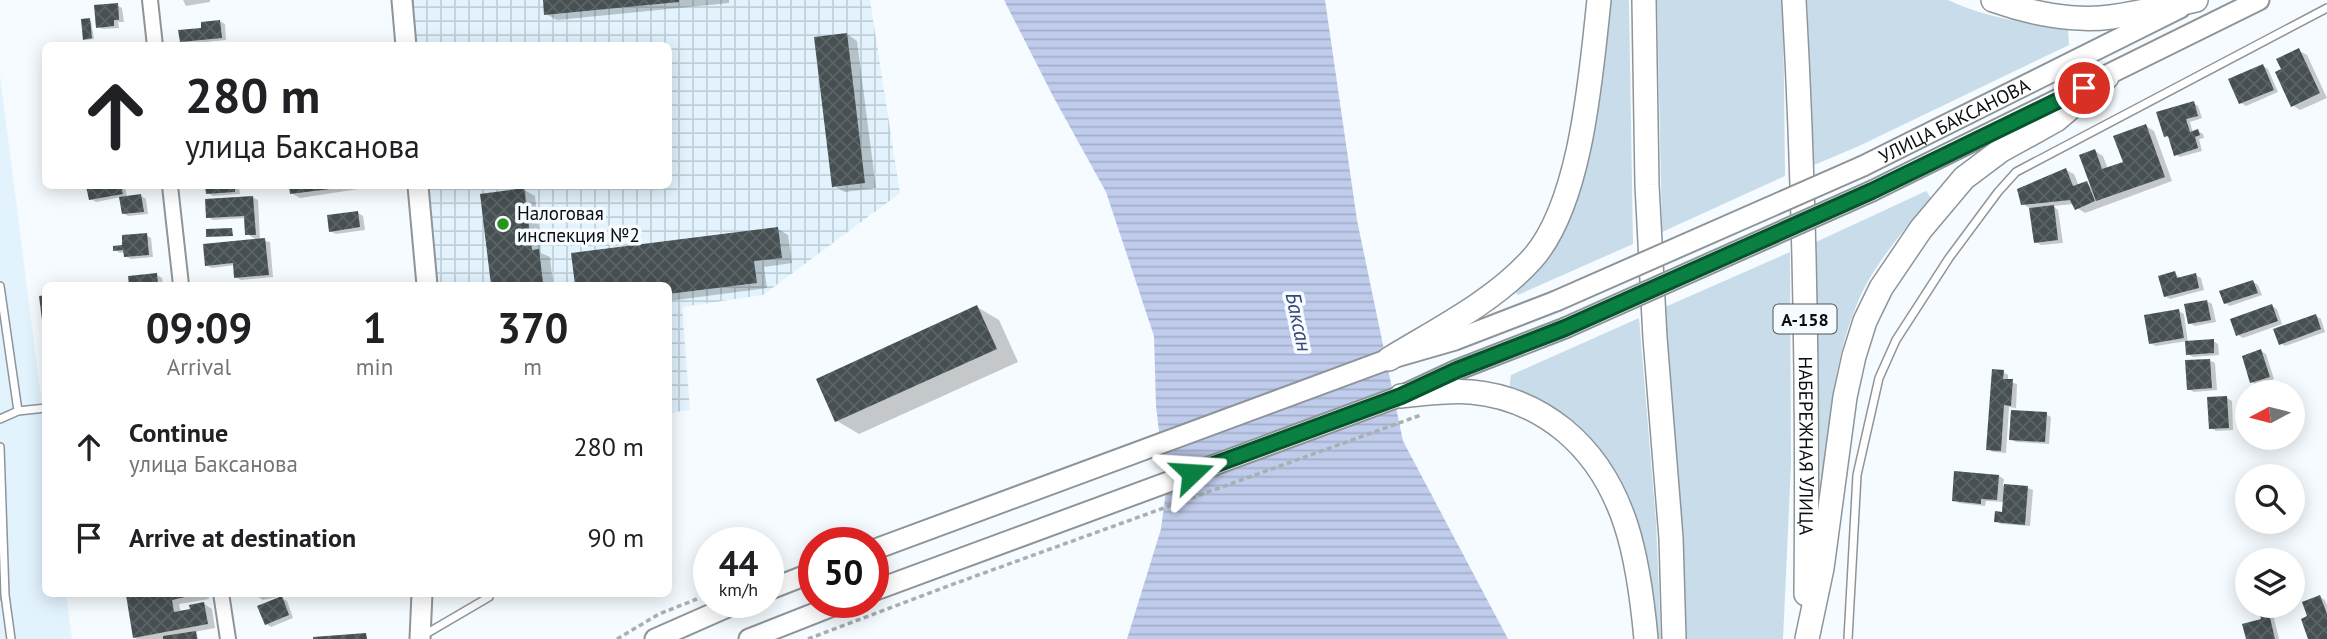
<!DOCTYPE html>
<html lang="en">
<head>
<meta charset="utf-8">
<style>
	:root { --surface:#fff; --page:#f2f2f2; --text:#202124; --muted:#757577 }
	body { margin:0; font-family:"PT Sans",sans-serif; background:var(--page); color:var(--text); height:100vh; display:flex; flex-direction:column; font-size:26px; white-space:nowrap }
	* { box-sizing:border-box; margin:0 }
	p { font-size:23px; color:var(--muted) }
	.icon { flex:none; width:38px; height:38px; fill:none; stroke:currentColor; stroke-width:2; stroke-linecap:round; stroke-linejoin:round }
	.map { position:relative; flex:1; overflow:hidden }
	.panel { position:absolute; left:42px; top:282px; width:630px; height:315px; display:flex; flex-direction:column; background:var(--surface); border-radius:10px; box-shadow:0 4px 18px #0003 }
	.panel>* { flex:none }
	.banner { position:absolute; left:42px; top:42px; width:630px; height:147px; border-radius:10px; box-shadow:0 4px 18px #0003; background:#fff; color:var(--text); overflow:hidden }
	.needle { width:46px; rotate:263deg }
	.tools { position:absolute; left:2235px; top:380px; display:grid; gap:14px }
	.tools a { display:grid; place-items:center; width:70px; height:70px; border-radius:50%; background:var(--surface); box-shadow:0 4px 18px #0003; font-size:35px }
	.speed { position:absolute; left:693px; top:527px; display:flex; gap:14px; font-size:35px; font-weight:700; text-align:center }
	.speed>* { display:grid; place-content:center; width:91px; height:91px; border-radius:50%; background:var(--surface); box-shadow:0 4px 18px #0003; line-height:1 }
	.speed small { font-size:18px; font-weight:400 }
	.speed .limit { border:10px solid #d22; background:#fff; color:#111 }
	.pin { position:absolute; display:grid; place-items:center; width:60px; height:60px; color:#fff; margin:-30px; border:4px solid #fff; border-radius:50%; box-shadow:0 2px 7px #0007 }
	.me { position:absolute; width:77px; margin:-38px; rotate:70deg; stroke-linejoin:round; filter:drop-shadow(0 0 5px #0008) }
	.turn { display:flex; align-items:center; gap:24px; height:147px; padding:0 28px; font-size:32px }
	.turn .icon { width:91px; height:91px; stroke-width:2.5 }
	.turn b { display:block; font-size:49px; line-height:60px }
	.eta { display:flex; justify-content:space-evenly; align-items:center; height:119px; text-align:center }
	.eta b { font-size:42px; font-weight:700; line-height:49px }
	ul { padding:0; list-style:none }
	li { display:flex; align-items:center; gap:21px; height:91px; padding:0 28px }
	li div { flex:1 }
	li b { display:block; font-size:26px }
	li em { font-style:normal }
	.map>svg:first-child { display:block }
	.built { fill:#e2f3fd }
	.industrial { fill:url(#industrial-grid) }
	.grass { fill:#c8dde9 }
	.water { fill:url(#water-rules) }
	.shadow { fill:#0003 }
	.building { fill:url(#building-cross-hatch) }
	.lines { fill:none; stroke-linecap:round; stroke-linejoin:round }
	.lane-casing { stroke:#8d959b; stroke-width:10 }
	.street-casing { stroke:#8d959b; stroke-width:18 }
	.secondary-casing { stroke:#8d959b; stroke-width:23 }
	.primary-casing { stroke:#8d959b; stroke-width:26 }
	.path { stroke:#a9aeb0; stroke-width:3.5; stroke-dasharray:5 3.5; stroke-linecap:butt }
	.lane { stroke:#fff; stroke-width:7 }
	.street { stroke:#fff; stroke-width:14 }
	.secondary { stroke:#fff; stroke-width:19 }
	.primary { stroke:#fff; stroke-width:23 }
	.secondary-bridge-casing { stroke:#8d959b; stroke-width:23; stroke-linecap:butt }
	.secondary-bridge { stroke:#fff; stroke-width:19 }
	.route-casing { stroke:#07532c; stroke-width:18 }
	.route { stroke:#0b8043; stroke-width:12 }
	.poi-dot { fill:#29931a; stroke:#f5fbfe; stroke-width:2.5 }
	.labels { text-anchor:middle; dominant-baseline:central; stroke-width:7; stroke-linejoin:round; paint-order:stroke }
	.shield { fill:#f5fbfe; stroke:#515557; stroke-width:2 }
	.shield-label { font-size:18px; font-weight:bold; fill:#0b0e10 }
	.street-label { font-size:19px; fill:#0b0e10; stroke:#f5fbfe }
	.poi-label { font-size:19px; fill:#0b0e10; stroke:#f5fbfe; text-anchor:start }
	.water-label { font-size:21px; font-style:italic; fill:#394773; stroke:#f5fbfe }
</style>
</head>
<body>
<div class="map">
<svg width="2327" height="639" viewBox="0 0 2327 639">
	<defs>
		<pattern id="industrial-grid" width="8" height="8" patternUnits="userSpaceOnUse" patternTransform="scale(1.75)"><rect width="8" height="8" fill="#e2f3fd"/><path d="M0 4h8M4 0v8" fill="none" stroke="#c1cfd8"/></pattern>
		<pattern id="water-rules" width="6" height="5" patternUnits="userSpaceOnUse" patternTransform="scale(1.75)"><rect width="6" height="5" fill="#c0ccec"/><path d="M0 2.5h6" fill="none" stroke="#a4aec9"/></pattern>
		<pattern id="building-cross-hatch" width="8" height="8" patternUnits="userSpaceOnUse" patternTransform="scale(1.75)"><rect width="8" height="8" fill="#464f51"/><path d="M0 0l8 8M0 8l8-8" fill="none" stroke="#5c6465"/></pattern>
	</defs>
	<rect width="100%" height="100%" fill="#f5fbfe"/>
	<!-- built -->
	<path class="built" d="M0,75l45,354 1,164h20l6,46h-72z"/>
	<!-- industrial -->
	<path class="industrial" d="M402,0h468l30,193 -137,102 -81,12 8,103 -21,3 -1,-128h-241l-9,-99h250v-140l-262,-1z"/>
	<!-- grass -->
	<path class="grass" d="M1606,0h23l4,244 -115,51 -5,-6 24,-22z
		M1657,0h126l2,176 -123,56z
		M1807,0h141c37,18 80,23 120,30l1,15 -210,101 -45,19z
		M1926,191l5,7c-27,33 -58,66 -74,106 -26,62 -28,130 -36,196l-5,-258z
		M1790,252l1,213 -8,174h-96l-22,-332z
		M1639,318l17,204 5,117h-6l-6,-60 -15,-64 -15,-35 -21,-29 -89,-61 2,-15z"/>
	<!-- water -->
	<path class="water" d="M1004,0h321l32,220 46,221 105,198h-381l34,-110 5,-38 -10,-85 -2,-70 -48,-144 -52,-94z"/>
	<!-- shadow -->
	<path class="shadow" d="M183,0h27v2l-24,4z
		M545,0h184v3l-172,17 -11,-6z
		M117,5l5,3 2,14h-6l1,6 -16,1 -5,-2z
		M89,20l2,1 3,18 -7,1 -2,-2z
		M219,21l6,3 1,16 -40,4 -5,-3z
		M847,34l10,7 19,147 -31,4 -11,-6z
		M121,42l5,4h-24v-1z
		M2298,50l9,5 20,43 -27,12 -8,-5 -9,-35z
		M2263,66l5,3 10,23 -32,14 -5,-3z
		M2193,103l5,3 4,12 -12,4 3,11 5,-2 5,3 1,4 -5,1 3,12 -22,6 -5,-3 -5,-16 -4,-2z
		M2146,126l8,5 18,50 -87,32 -8,-5 -3,-4 -21,2 5,4 5,33 -22,2 -5,-3 -5,-33 -8,-5 43,-34 8,4 5,12 8,-3 5,4 3,-36 8,5 5,13 17,-6z
		M88,186h35l2,1 2,10 14,-1 5,3 2,15 -20,2 -5,-3 -2,-16 -25,5 -5,-3z
		M207,186h32l1,8 -27,2 -5,-3z
		M291,186h73l1,2 -65,10 -9,-5z
		M524,190l11,6 6,57 9,4 3,28h-60l-11,-90z
		M252,197l6,3 2,40 10,2 3,35 -32,3 -5,-3 -1,-12 -23,3 -6,-3 51,-25 -10,-6 -1,-16 -33,2 -5,-3z
		M358,213l5,3 2,14 -29,4 -6,-3z
		M778,229l10,6 4,28 -28,4 3,21 -99,13v-16h-91l-4,-30z
		M146,235l5,3 2,19 -22,2 -6,-3v-4l-5,1 -5,-3z
		M2175,273l6,6 14,-4 6,3 3,12 -34,9 -5,-3z
		M157,275l5,3 1,7h-33v-7z
		M2253,282l5,3 4,10 -32,11 -5,-3z
		M2207,301l5,3 4,18 -21,4 -6,-3z
		M2272,306l5,3 5,15 -39,14 -5,-3z
		M977,307l22,13 19,42 -159,72 -22,-13z
		M2179,311l5,3 4,29 25,-2 5,3 1,11 -26,2 -5,-3 -1,-13 -31,5 -6,-3z
		M2316,316l5,3 4,13 -40,14 -5,-3z
		M2261,351l5,3 8,25 -17,6 -5,-3z
		M2209,360l6,3 2,27 -23,2 -6,-3z
		M2003,372l5,3v6l9,3 -1,24 -7,-1 -3,46 -13,-1 -5,-3z
		M2227,398l5,3 1,29 -17,1 -5,-3z
		M2046,414l5,3 -2,27 -33,-2 -5,-3z
		M2247,418v16l-5,-15z
		M1999,476l5,3 -1,7 25,2 5,2 -3,36 -29,-2 -5,-3 8,-7 1,-12 -19,-1 -1,5 -26,-3 -6,-3z
		M0,562l4,38 -4,1z
		M146,593h62l1,6 -30,5 2,9 11,-3 12,-6 8,5 3,19 -21,4 3,2 1,5h-61l-3,-2z
		M257,593h36l-14,4 8,4 6,17 -22,9 -5,-3 13,-25 -1,-2 -15,3 -5,-3z
		M2320,597l5,3 2,5v34h-17z
		M2267,611l6,3 6,25h-31l15,-19z"/>
	<!-- building -->
	<path class="building" d="M543,0h136v2l-135,13z
		M118,3l1,17h-5v6l-18,2 -2,-23z
		M90,18l2,20 -9,2 -2,-21z
		M220,20l2,18 -42,4 -2,-12 23,-2v-6z
		M847,33l18,150 -33,4 -18,-150z
		M2299,48l21,45 -29,14 -16,-35 6,-3 -5,-10z
		M2263,64l11,26 -35,14 -11,-25z
		M2194,101l4,15 -12,3 4,13 8,-3 2,6 -5,2 3,11 -24,8 -6,-20 -4,1 -8,-25z
		M2146,124l19,53 -69,24 -17,-46 16,-6 7,20 21,-7 -10,-26z
		M2066,168l7,18 14,-5 8,20 -20,9 -5,-10 -49,5 -4,-16z
		M86,186h35l2,8 -34,6z
		M205,186h30v6l-29,2z
		M289,186h57v1l-56,7z
		M524,188l8,62 7,-1 4,34 -52,2 -11,-91z
		M141,194l3,18 -22,2 -3,-17z
		M253,196l3,39h-11l-1,-19 -38,2 -1,-19z
		M2054,205l4,35 -24,3 -5,-35z
		M358,211l2,16 -31,5 -2,-17z
		M778,227l4,31 -28,3 3,22 -89,11v-9h-93l-4,-32z
		M232,228l1,8 -27,1v-8z
		M147,233l2,22 -25,2 -1,-7 -10,1v-5l9,-1v-10z
		M265,238l4,37 -35,3 -1,-15 -28,3 -2,-22z
		M2175,271l2,7 19,-5 3,15 -35,9 -6,-21z
		M157,273l1,12h-29l-1,-9z
		M2253,280l5,13 -34,11 -5,-13z
		M46,295v41h-2l-5,-40z
		M2207,300l4,20 -23,4 -4,-20z
		M2272,304l6,17 -42,15 -6,-17z
		M977,305l20,44 -162,73 -19,-43z
		M2179,309l5,29 -35,6 -5,-29z
		M2316,314l5,15 -42,16 -6,-16z
		M2214,339v14l-28,2 -1,-14z
		M2261,349l9,28 -20,6 -8,-27z
		M2210,359l2,29 -25,2 -2,-30z
		M1992,369l12,1 -1,9h10l-2,27 -7,-1 -3,46 -15,-1z
		M2227,396l2,32 -20,1 -2,-32z
		M2011,410l36,2 -2,30 -36,-2z
		M1954,471l45,4 -2,25 -16,-1v5l-29,-3z
		M2004,484l24,2 -3,39 -31,-3 1,-11 7,1z
		M137,593h65l-30,7 2,12 16,-3 -1,-4 15,-3 4,22 -75,14 -7,-43z
		M2320,595l7,19v25h-19l-7,-20 6,-3 -5,-14z
		M282,596l7,19 -24,10 -8,-19z
		M2268,609l7,30h-29l-4,-15 19,-5 -2,-8z
		M196,631l1,8h-34v-3z
		M366,633l1,6h-54v-2z"/>
	<g class="lines">
		<!-- lane casing -->
		<g class="lane-casing">
			<path id="lane" d="M0,286l18,125
				M0,419l18,-8 28,-3
				M0,447l5,148 6,44
				M424,635l65,-38 -1,-4
				M1848,639l9,-164 22,-97 17,-38 53,-82 49,-66 18,-20 311,-164"/>
		</g>
		<!-- street casing -->
		<g class="street-casing">
			<path id="street" d="M150,0l5,46
				M170,186l11,99
				M221,593l7,46"/>
		</g>
		<!-- secondary casing -->
		<g class="secondary-casing">
			<g id="secondary">
				<path d="M402,0l4,46"/>
				<path id="s1" d="M1863,166l317,-158"/>
				<path d="M418,186l9,99"/>
				<path d="M1872,191l387,-191"/>
				<path d="M873,550l516,-191 66,-19 101,-39"/>
				<path d="M768,590l46,-18"/>
				<path d="M873,591l528,-195 56,-26 108,-42"/>
				<path d="M420,639l2,-46"/>
				<path d="M655,639l84,-37"/>
				<path d="M749,639l94,-37"/>
			</g>
		</g>
		<!-- primary casing -->
		<g class="primary-casing">
			<g id="primary">
				<path d="M1644,0l3,185 8,153 16,200 3,101"/>
				<path id="s2" d="M1794,0c11,198 14,396 12,594"/>
				<path d="M1993,0c36,13 80,22 118,17 28,-4 57,-11 85,-17"/>
				<path d="M1389,359c49,-30 104,-57 143,-100 50,-56 59,-186 67,-259"/>
				<path d="M1401,396c22,-2 47,-6 70,-4 34,3 66,16 93,38 63,52 75,132 82,209"/>
				<path d="M1807,639l15,-71 23,-171 9,-41 11,-35 16,-33 40,-59 43,-51 36,-27 56,-31 51,-43"/>
			</g>
		</g>
		<!-- path -->
		<path class="path" d="M844,542l18,-6
			M617,639l42,-25 38,-15
			M808,639l140,-53 473,-171"/>
		<!-- lane -->
		<use href="#lane" class="lane"/>
		<!-- street -->
		<use href="#street" class="street"/>
		<!-- secondary -->
		<use href="#secondary" class="secondary"/>
		<!-- primary -->
		<use href="#primary" class="primary"/>
		<!-- secondary-bridge casing -->
		<g class="secondary-bridge-casing">
			<path id="secondary-bridge" d="M1556,301l307,-135
				M1565,328l307,-137"/>
		</g>
		<!-- secondary-bridge -->
		<use href="#secondary-bridge" class="secondary-bridge"/>
	</g>
	<g class="lines">
		<!-- route casing -->
		<g class="route-casing">
			<path id="route" d="M1192,473l209,-77 56,-26 108,-42 307,-137 212,-103"/>
		</g>
		<!-- route -->
		<use href="#route" class="route"/>
	</g>
	<!-- markers -->
	<circle class="poi-dot" cx="503" cy="224" r="7"/>
	<g class="labels">
		<!-- shield labels -->
		<rect class="shield" x="1773.5" y="304.5" width="63" height="29" rx="5"/>
		<g class="shield-label">
			<text x="1805" y="319">А-158</text>
		</g>
		<!-- street labels -->
		<g class="street-label">
			<text stroke="none"><textPath href="#s1" startOffset="102">УЛИЦА БАКСАНОВА</textPath></text>
			<text stroke="none"><textPath href="#s2" startOffset="446">НАБЕРЕЖНАЯ УЛИЦА</textPath></text>
		</g>
		<!-- poi labels -->
		<g class="poi-label">
			<text x="517" y="213">Налоговая<tspan x="517" dy="22">инспекция №2</tspan></text>
		</g>
		<!-- water labels -->
		<g class="water-label">
			<text transform="translate(1299 322) rotate(78)">Баксан</text>
		</g>
	</g>
</svg>
<div class="tools">
<a><svg class="needle" viewBox="-14 -14 28 28"><path d="M0-13l5 13h-10z" fill="#e53935"/><path d="M0 13l5-13h-10z" fill="#757577"/></svg></a>
<a><svg class="icon" aria-label="search" viewBox="0 0 24 24"><circle cx="10" cy="10" r="6"/><path d="M15 15l6 6"/></svg></a>
<a><svg class="icon" aria-label="layers" viewBox="0 0 24 24"><path d="M12 4l9 5-9 5-9-5zM3 14l9 5 9-5"/></svg></a>
</div>
<div class="speed"><div>44<small>km/h</small></div><div class="limit">50</div></div>
<div class="pin" style="left:2084px;top:88px;background:#d93025"><svg class="icon" aria-label="arrive" viewBox="0 0 24 24"><path d="M6 21V4h12l-3 4 3 4H6"/></svg></div>
<svg class="me" style="left:1192px;top:473px" viewBox="-20 -20 40 40"><path d="M0-17L14 15 0 8-14 15z" fill="#0b8043" stroke="#fff" stroke-width="4"/></svg>
<div class="banner">
<div class="turn"><svg class="icon" aria-label="ahead" viewBox="0 0 24 24"><path d="M12 20V5M6 11l6-6 6 6"/></svg><div><b>280 m</b>улица Баксанова</div></div>
</div>
<section class="panel">
<div class="eta">
<div><b>09:09</b><p>Arrival</p></div>
<div><b>1</b><p>min</p></div>
<div><b>370</b><p>m</p></div>
</div>
<ul>
<li><svg class="icon" aria-label="ahead" viewBox="0 0 24 24"><path d="M12 20V5M6 11l6-6 6 6"/></svg><div><b>Continue</b><p>улица Баксанова</p></div><em>280 m</em></li>
<li><svg class="icon" aria-label="arrive" viewBox="0 0 24 24"><path d="M6 21V4h12l-3 4 3 4H6"/></svg><div><b>Arrive at destination</b></div><em>90 m</em></li>
</ul>
</section>
</div>
</body>
</html>
